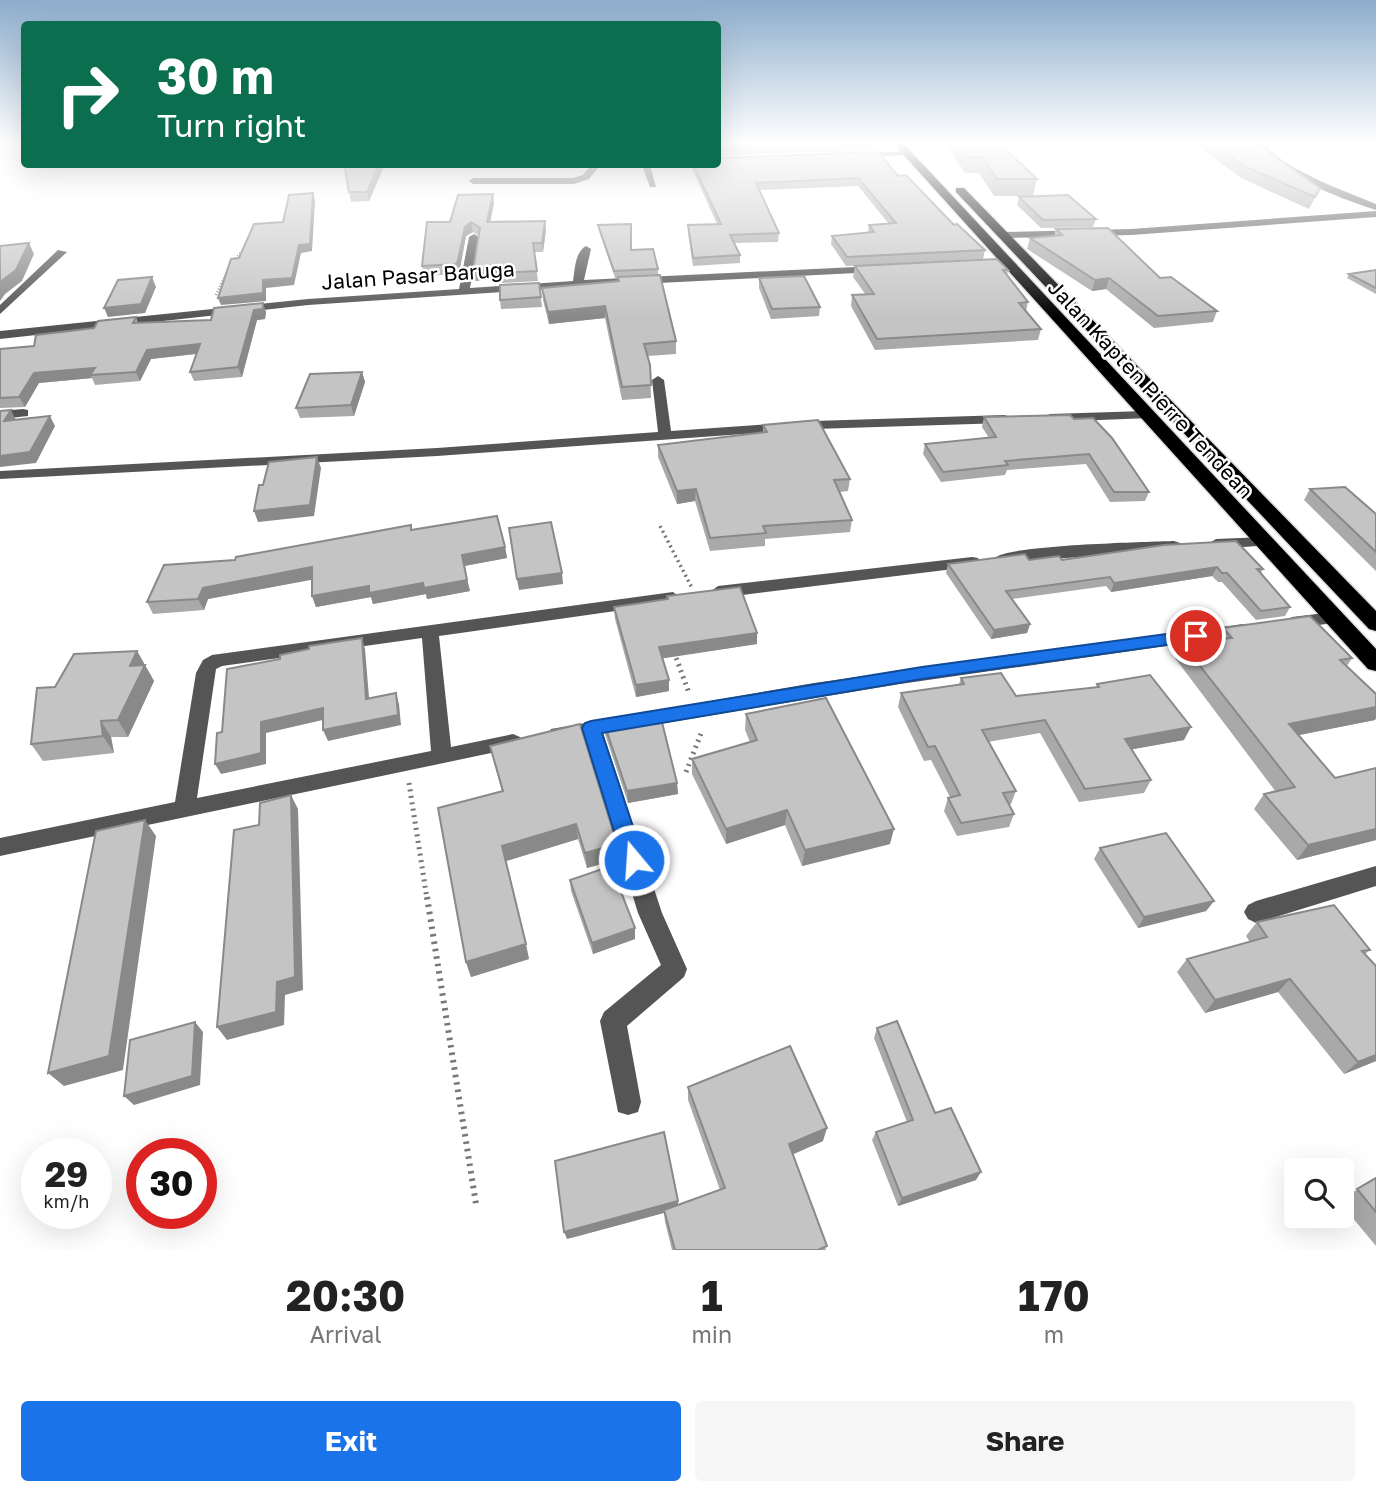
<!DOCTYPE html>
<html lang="en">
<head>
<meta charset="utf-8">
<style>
	:root { --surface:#fff; --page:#f6f6f6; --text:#222; --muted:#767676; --accent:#1a73e8 }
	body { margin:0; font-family:"Golos Text",sans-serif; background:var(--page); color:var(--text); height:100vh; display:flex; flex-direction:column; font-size:26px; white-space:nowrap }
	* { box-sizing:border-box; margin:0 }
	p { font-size:23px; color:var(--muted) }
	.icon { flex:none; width:38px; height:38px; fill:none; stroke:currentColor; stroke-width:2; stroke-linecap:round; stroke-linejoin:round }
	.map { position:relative; height:1250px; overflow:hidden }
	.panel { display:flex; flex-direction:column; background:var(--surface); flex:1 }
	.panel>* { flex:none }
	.banner { position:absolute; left:21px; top:21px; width:700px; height:147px; border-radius:7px; box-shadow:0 7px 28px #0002; background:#0b6e4f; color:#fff; overflow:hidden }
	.controls { position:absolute; left:1284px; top:1158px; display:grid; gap:14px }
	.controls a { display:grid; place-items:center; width:70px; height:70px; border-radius:7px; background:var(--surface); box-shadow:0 7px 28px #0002; font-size:35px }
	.speed { position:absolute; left:21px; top:1138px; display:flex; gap:14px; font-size:35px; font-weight:700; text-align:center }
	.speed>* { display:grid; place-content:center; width:91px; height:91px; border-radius:50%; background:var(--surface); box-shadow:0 7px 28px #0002; line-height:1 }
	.speed small { font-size:18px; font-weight:400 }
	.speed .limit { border:10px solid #d22; background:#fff; color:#111 }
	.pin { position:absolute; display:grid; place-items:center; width:60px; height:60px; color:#fff; margin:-30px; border:4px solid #fff; border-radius:50%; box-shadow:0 2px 7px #0007 }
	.me { position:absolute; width:77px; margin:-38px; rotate:342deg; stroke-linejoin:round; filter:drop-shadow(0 0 5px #0008) }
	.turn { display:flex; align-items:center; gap:24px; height:147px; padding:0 21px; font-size:32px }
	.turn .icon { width:91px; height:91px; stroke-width:2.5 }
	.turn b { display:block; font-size:49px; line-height:60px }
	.eta { display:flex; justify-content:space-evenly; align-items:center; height:119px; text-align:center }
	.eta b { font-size:42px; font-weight:700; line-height:49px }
	.primary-button { display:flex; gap:14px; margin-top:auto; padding:14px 21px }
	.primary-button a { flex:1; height:80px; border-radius:7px; background:var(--accent); color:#fff; font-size:28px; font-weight:700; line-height:80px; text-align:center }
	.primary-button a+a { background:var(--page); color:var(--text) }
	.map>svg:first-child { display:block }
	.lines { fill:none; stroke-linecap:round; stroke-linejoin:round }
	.highway-casing { stroke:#dbdbdb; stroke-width:3 }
	.path-far3 { stroke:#777; stroke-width:2.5; stroke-dasharray:1 2; stroke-linecap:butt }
	.path-far2 { stroke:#777; stroke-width:3.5; stroke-dasharray:2 3.5; stroke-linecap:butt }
	.path-far1 { stroke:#777; stroke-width:5; stroke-dasharray:2 4.5; stroke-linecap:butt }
	.path { stroke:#777; stroke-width:6; stroke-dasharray:2.5 5; stroke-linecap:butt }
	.minor { fill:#555; fill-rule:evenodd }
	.highway { fill:#000; fill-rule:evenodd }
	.wall { fill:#a9a9a9 }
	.shaded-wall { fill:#898989 }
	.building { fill:#c4c4c4; stroke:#898989; stroke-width:2 }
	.route { fill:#1a73e8; stroke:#114b97; stroke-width:2 }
	.labels { text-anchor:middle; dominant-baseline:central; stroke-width:5; stroke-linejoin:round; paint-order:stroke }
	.far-street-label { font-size:21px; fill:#000; stroke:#fff }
</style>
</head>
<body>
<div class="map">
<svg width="1376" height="1250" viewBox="0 0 1376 1250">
	<rect width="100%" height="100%" fill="#fff"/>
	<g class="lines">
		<!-- highway casing -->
		<g class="highway-casing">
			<path id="highway" d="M892,142h10l474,507v22l-8,-2z
				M956,188h8l412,423v20l-7,-2 -413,-437z"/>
		</g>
		<!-- path-far3 -->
		<path class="path-far3" d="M234,261l14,-17
			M216,295l13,-27"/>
		<!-- path-far2 -->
		<path class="path-far2" d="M660,526l32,62"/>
		<!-- path-far1 -->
		<path class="path-far1" d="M674,652l15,41
			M686,772l16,-41
			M409,783l18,116"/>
		<!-- path -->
		<path class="path" d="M427,897l49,307"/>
		<!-- minor -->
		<path class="minor" d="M1252,142c13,0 22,13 33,20 28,18 60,29 91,42v6c-43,-14 -93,-34 -124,-68z
			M909,151l-3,4 -49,2 -4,-2 4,-2z
			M592,164h21l-15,4 -9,11 -15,5h-101l-4,-3 4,-3h100l10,-3z
			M638,164l12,1 6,22h-6l-7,-19z
			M1376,211v6l-245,18 -127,3 -5,-3 5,-3 127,-3z
			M474,234l5,3 -9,51 103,-7c2,-12 2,-29 13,-35l5,3 -7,31 292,-14 5,3 -5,3 -298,15 -270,18 -308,34v-8l308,-32 151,-10 10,-52z
			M58,250l9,2 -67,62v-9z
			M658,376l6,4 7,51 143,-10 191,-6 7,4 -7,4 -191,6 -377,27 -437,23v-8l437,-23 221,-16 -6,-52z
			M23,409l5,1v6l-28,3v-8z
			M1145,411l7,4 -2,3 -100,4 -7,-4 7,-4z
			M1265,537l6,2 2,3 -2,3 -55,4 -8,-5 8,-5z
			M1174,541l6,2 2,3 -2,3 -177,14 -8,-5c12,-13 152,-16 179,-17z
			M972,557l6,1 2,4 -2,4 -260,32 -8,-6 8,-6z
			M673,592l8,6 -2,4 -240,34 12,111 62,-13 7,3 3,5 -3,5 -520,109v-18l175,-36 21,-129 7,-13 9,-5zM422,638l9,113 -234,47 19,-129 6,-3z
			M1333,612l9,6 -3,4 -47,7 -9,-6 9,-6z
			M1243,624l9,6 -3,4 -349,50 -297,49 59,180 25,56 -3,8 -57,49 14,76 -3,10 -10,3 -10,-3 -18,-91 4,-9 57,-47 -23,-52 -54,-176 -26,5 -7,-3 -3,-5 3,-5 263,-46z
			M1376,866v20l-120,37 -8,-4 -4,-7 4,-7 8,-4z"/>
		<!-- highway -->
		<use href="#highway" class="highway"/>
	</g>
	<!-- wall -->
	<path class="wall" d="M718,143h152v7l-152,6v2l180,18 56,49 31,25 -2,9 -137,7 -15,-22 1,-8 36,-4 1,-7 20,-1 -31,-38 -99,4 20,43 -1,9 -44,1 6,12v8l-47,3 -5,-33v-8l29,-1 -27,-60h28z
		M945,143h54l38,36 -4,17h-39l-15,-23h-14z
		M1194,143h70l3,2 -2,5 55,38 -11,21 -68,-31z
		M385,164l-16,37 -18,1 -2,-10z
		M493,194l1,9 -4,19 56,8 -3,22h-9l4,29 -36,2 -1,-5 -27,3 -1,-10 6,-35 -6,-4 -7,4 -7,38 -35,2 -2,-10 28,-44z
		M1019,197l77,22 -3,8 -52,1 -24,-23z
		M598,225l60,44v6l18,66v13l-28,2 2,9 1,33 -29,2 -17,-82 -56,6 -6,-24 -1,-12 76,-7v-3h-3l-16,-47z
		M1056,229l104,49 57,33 -4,11 -59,6 -48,-39 -14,2 -65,-42 3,-11 24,-2z
		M855,266l153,4 -1,6 21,26 -2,9 15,18 -3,11 -163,10 -24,-44 1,-11h14l-13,-18z
		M1376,270v24l-29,-16 2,-4z
		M759,278l61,29 -1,9 -48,3 -12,-31z
		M539,283l3,24 -41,2 -1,-9z
		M266,312l-1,7 -8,1 -15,57 -48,4 -4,-9 6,-18 -45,5 -11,22 -45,4 -3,-7 -53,5 -14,24 -25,1v-59l34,-3 102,-29 2,6 73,-3z
		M362,372l3,10 -11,34 -54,2 -4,-10z
		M1070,415l79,77 -4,9 -35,1 -24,-38 -79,6 -2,5 -64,7 -18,-28 2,-10 64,-6 -7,-11 2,-10z
		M763,425l87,54 -2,12 -8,1 12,28 -2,12 -85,7v7l-55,5 -15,-50 -18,3 -19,-47v-12l105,-12z
		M1310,489l66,25v57l-72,-71z
		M412,530l93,17 2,11 -43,8 6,25 -43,8 -1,-5 -53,10 -2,-7 -55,10 -4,-11v-17l-104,20 -4,11 -51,4 -6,-12 88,-42z
		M1029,560h33l201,9 -2,4 29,34 -5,9 -29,4 -34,-38h-4l-6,-6 -101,16 -5,-6 -94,13 18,25 -3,9 -36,6 -45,-66 2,-9z
		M667,596l90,37v11l-95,14 7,33 -33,6 -21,-78 -1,-12 53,-8z
		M1223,628l129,30 -5,8 29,28v24l-1,2 -76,15 36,43 41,-10v72l-79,20 -43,-51 10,-15 12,-2 -101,-134 7,-15 35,-4z
		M137,651l17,30 -26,56h-17l3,16 -71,8 -12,-17 24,-57z
		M961,678l55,18 80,-9 1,-3 87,56 -52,9 19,31 -7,13 -65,9 -39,-69 -52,9 28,49 -5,13h-2l5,10 -5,13 -52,9 -13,-25 4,-13 2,-1 -19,-37 -7,1 -26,-54 3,-14 58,-9z
		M746,714l144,130 -88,22 -17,-41 -59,19 -34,-70v-15l58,-17 -5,-12z
		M604,723l73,60 1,11 -50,9 -23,-69z
		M490,746l127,98 2,15 -32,9 -9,-29 -72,22 23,98 -58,18 -5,-15 36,-170z
		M1100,848l114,53 -8,10 -68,17 -44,-69z
		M570,880l65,48v11l-42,15 -22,-63z
		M1257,922l113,28 -5,4 11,12v95l-32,13 -66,-82 -73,21 -28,-41 10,-13 63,-17 -4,-6z
		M877,1028l58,85 41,67 -78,26 -26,-66 4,-8 31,-10 -33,-84z
		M688,1087l135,54 -30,13 33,96h-154l-7,-28 -1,-9 -97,26 111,-38v4l42,-15 -32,-90z
		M1376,1178v68l-34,-41v-6z"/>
	<!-- shaded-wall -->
	<path class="shaded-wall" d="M379,164h6l-16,37 -2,-9z
		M313,193l2,7 -3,51 -11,2 -7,32 -28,3v13l-45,4 -3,-7 45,-18 36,-35z
		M493,194l1,9 -6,29 -1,-10z
		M545,221l1,9 -3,22 -1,-9z
		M471,222l2,10 -7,4 -7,38 -2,-10 8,-37z
		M29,243l5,11 -12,27 -17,13 -5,7v-19z
		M500,268l1,10 -27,3 -1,-10z
		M152,277l4,10 -11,26 -37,4 -4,-9z
		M1109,278l-3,11 -14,2 3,-11z
		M263,303l3,9 -1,7 -8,1 -15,57 -4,-10 16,-57z
		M605,306v12l-56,6 -1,-12z
		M200,344l3,9 -52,6 -11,22 -4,-9 11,-22z
		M95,368l-5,7 2,3 -53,5 -14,24 -6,-10 15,-24z
		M362,372l3,10 -11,34 -3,-11z
		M11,410l5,10 -12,1z
		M50,416l5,10 -19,37 -36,4v-11z
		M317,457l4,11 -7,48 -56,6 -4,-11z
		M696,489l-1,12 -18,3v-13z
		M505,547l2,11 -43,8 -2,-11z
		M312,567l4,12 -108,20 -4,11 -6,-11 5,-11z
		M1217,567l-5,9 -101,16 3,-9z
		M562,573l1,11 -44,6 -2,-11z
		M467,580l3,11 -43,8 -1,-5 -53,10 -2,-7 -55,10 -4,-11 57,-10z
		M1030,624l-3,9 -36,6 3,-9z
		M757,633v11l-98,15v-12z
		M362,638l3,11 5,60 -4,-10z
		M137,651l17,30 -26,56 -10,-17 12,-54z
		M669,680v11l-33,6v-12z
		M396,693l3,11 2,21 -73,16 -5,-11z
		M1376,707v11l-1,2 -96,19 10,-15z
		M323,708l4,11 -61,14v31l-45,10 -6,-10 46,-42z
		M101,721l10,16 3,16 -11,-17z
		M1191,727l-7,13 -66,12 7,-13z
		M677,783l1,11 -50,9 -1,-12z
		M291,795l7,14 5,181 -18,5 -1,30 -57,15 -10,-13 60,-45z
		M787,810l-2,15 -59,19v-15z
		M145,820l11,16 -33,234 -59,16 -16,-13z
		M576,824l2,15 -72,22 -4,-15z
		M894,829l-4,15 -88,22 3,-16z
		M1376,829v11l-79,20 11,-15z
		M617,844l2,15 -32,9 -2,-15z
		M1214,901l-8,10 -68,17 6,-11z
		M635,928v11l-42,15 -1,-11z
		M526,944l3,15 -58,18 -5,-15z
		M1290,979l-12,13 -73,21 10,-13z
		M195,1022l8,10 -3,53 -66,20 -10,-9z
		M1376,1055v6l-32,13 14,-12z
		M827,1128l-4,13 -36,16 2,-13z
		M981,1172l-5,8 -78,26 4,-8z
		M678,1201v8l-111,30 -3,-7z"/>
	<!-- building -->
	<path class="building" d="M718,143h152l-152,6v3z
		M958,143h41l38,36h-40l-15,-22h-14z
		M1213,143h51l3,2h-9l62,43 -5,9 -69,-30z
		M878,152l20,24 8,-1 48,50 3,-1 28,26 -138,7 -15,-21 42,-4 -5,-7 27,-2 -38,-45 -102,5 23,50 -49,2 10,20 -47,3 -5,-33 33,-1 -28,-60h25v-6z
		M344,164h35l-12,28h-18z
		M313,193l-3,51 -11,1 -7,33 -29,2v13l-45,5 13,-39 8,-1 15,-34 29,-2 6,-27z
		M493,194l-6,28 58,-1 -3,22h-9l4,28 -37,2v-5l-27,3 7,-43 -9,-6 -6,5 -8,37 -35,2 5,-44h23l8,-27z
		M1068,195l28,24 -53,1 -24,-23z
		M631,224v26l22,-1 5,20 -44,2 -16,-46z
		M1108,228l52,50 11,-1 46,34 -59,5 -49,-38 -14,2 -65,-42 32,-3 -6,-6z
		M29,243l-13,27 -16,12v-36z
		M997,259l11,11h-5l25,32 -9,1 22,26 -164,10 -25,-44 22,-1 -19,-28z
		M1376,270v18l-27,-14z
		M660,275l16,66 -32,3 6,21 1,20 -29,2 -17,-81 -57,6 -6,-24 77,-7 -1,-4z
		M804,276l16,31 -48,2 -13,-31z
		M152,277l-11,27 -37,4 14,-28z
		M539,283l2,14 -41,3v-15z
		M263,303v6l-9,1 -16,57 -48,5 10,-28 -53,6 -11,22 -46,3 5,-7 -61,5 -15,24 -19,1v-49l34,-3 2,-11 58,-7 4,-7 38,-4 -3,6 78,-3 3,-12z
		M362,372l-11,33 -55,3 14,-34z
		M11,410l-7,11 46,-5 -20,36 -30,4v-45z
		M1070,415l4,4 19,-1 19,20 37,54h-35l-25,-38 -84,7 3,4 -65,7 -18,-28 71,-7 -12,-20z
		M818,420l32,59 -16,1 18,40 -89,6 3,7 -56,5 -14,-49 -19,2 -19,-46 109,-13 -4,-7z
		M317,457l-7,48 -56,6 5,-26h4l6,-23z
		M1345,487l31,27v38l-66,-63z
		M497,516l8,31 -43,8 5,25 -43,8 -1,-5 -54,10v-7l-57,10v-29l-109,21 -5,11 -51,3 17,-37 71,-5 1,-3 175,-32v5z
		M551,522l11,51 -45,6 -8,-51z
		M1236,541l27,28h-6l33,38 -29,4 -34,-38h-5l-5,-6 -103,16 -4,-6 -104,14 24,33 -36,6 -46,-66 77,-10 4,6 30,-4 3,4 102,-15z
		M740,587l17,46 -98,14 10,33 -33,5 -22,-78 54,-8 -1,-3z
		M1310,616l42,42 -12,2 36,34v13l-87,17 46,54 41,-10v61l-68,16 -44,-51 31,-7 -113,-144 50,-5 -9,-10z
		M362,638l4,61 30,-6 2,22 -75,15v-22l-62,14v31l-46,11 2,-31 5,-1 5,-63 53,-10v-4l29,-6v-3z
		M137,651l-7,15 15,-1 -27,55 -17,1 2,15 -72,8 6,-56 18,-1 19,-33z
		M1001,673l15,23 83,-9 -2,-3 53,-9 41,52 -66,12 26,41 -66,9 -40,-69 -63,10 34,61 -13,2 11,21 -53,9 -13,-25 12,-3 -25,-49 -7,1 -27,-54 63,-9 -3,-6z
		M826,698l68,131 -89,21 -18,-40 -61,19 -34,-70 65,-19 -11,-26z
		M660,714l17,69 -50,8 -23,-68z
		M580,724l37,120 -32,9 -9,-29 -74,22 24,98 -60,18 -28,-154 65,-17 -13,-45z
		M291,795l4,182 -18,5 -1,30 -59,15 17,-197 25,-5 1,-22z
		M145,820l-36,236 -61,17 48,-242z
		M1166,833l48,68 -70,16 -44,-69z
		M611,866l24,62 -43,15 -22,-63z
		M1334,905l36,45 -8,1 14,15v89l-18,7 -68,-83 -75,21 -28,-41 80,-22 -10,-15z
		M897,1021l38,92 16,-5 30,64 -79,26 -26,-66 37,-12 -36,-92z
		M195,1022l-3,54 -68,20 6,-56z
		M790,1046l37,82 -38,16 38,102 -9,4h-143l-11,-40 61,-22 -37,-101z
		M664,1132l14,69 -114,31 -9,-71z
		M1376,1178v34l-19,-23z"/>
	<!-- sky -->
	<linearGradient id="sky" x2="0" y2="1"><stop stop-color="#8cadcc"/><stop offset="0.45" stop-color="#fff"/><stop offset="1" stop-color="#fff" stop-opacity="0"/></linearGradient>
	<rect width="1376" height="318" fill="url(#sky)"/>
	<!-- route -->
	<path class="route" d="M1196,630l8,6 -2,4 -280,39 -320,54 42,127 -3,6 -7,3 -8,-3 -3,-6 -41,-132 3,-5 6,-2 331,-54z"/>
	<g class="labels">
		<!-- far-street labels -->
		<g class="far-street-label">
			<text transform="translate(418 275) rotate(-4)">Jalan Pasar Baruga</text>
			<text transform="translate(1151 389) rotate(47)">Jalan Kapten Pierre Tendean</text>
		</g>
	</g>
</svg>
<div class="controls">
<a><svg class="icon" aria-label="search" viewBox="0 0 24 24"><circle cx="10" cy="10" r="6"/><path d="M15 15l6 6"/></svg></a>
</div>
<div class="speed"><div>29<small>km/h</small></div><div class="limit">30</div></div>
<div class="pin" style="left:1196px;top:636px;background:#d93025"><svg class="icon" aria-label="arrive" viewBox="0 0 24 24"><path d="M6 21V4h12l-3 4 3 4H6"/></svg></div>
<svg class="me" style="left:634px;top:860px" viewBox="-20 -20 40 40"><circle r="17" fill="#1a73e8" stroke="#fff" stroke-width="3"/><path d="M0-11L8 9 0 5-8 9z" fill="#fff"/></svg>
<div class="banner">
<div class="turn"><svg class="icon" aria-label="right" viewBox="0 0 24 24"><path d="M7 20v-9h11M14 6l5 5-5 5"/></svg><div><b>30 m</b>Turn right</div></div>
</div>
</div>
<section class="panel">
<div class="eta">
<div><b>20:30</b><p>Arrival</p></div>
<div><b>1</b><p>min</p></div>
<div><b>170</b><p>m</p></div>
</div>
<div class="primary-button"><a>Exit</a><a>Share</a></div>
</section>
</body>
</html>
